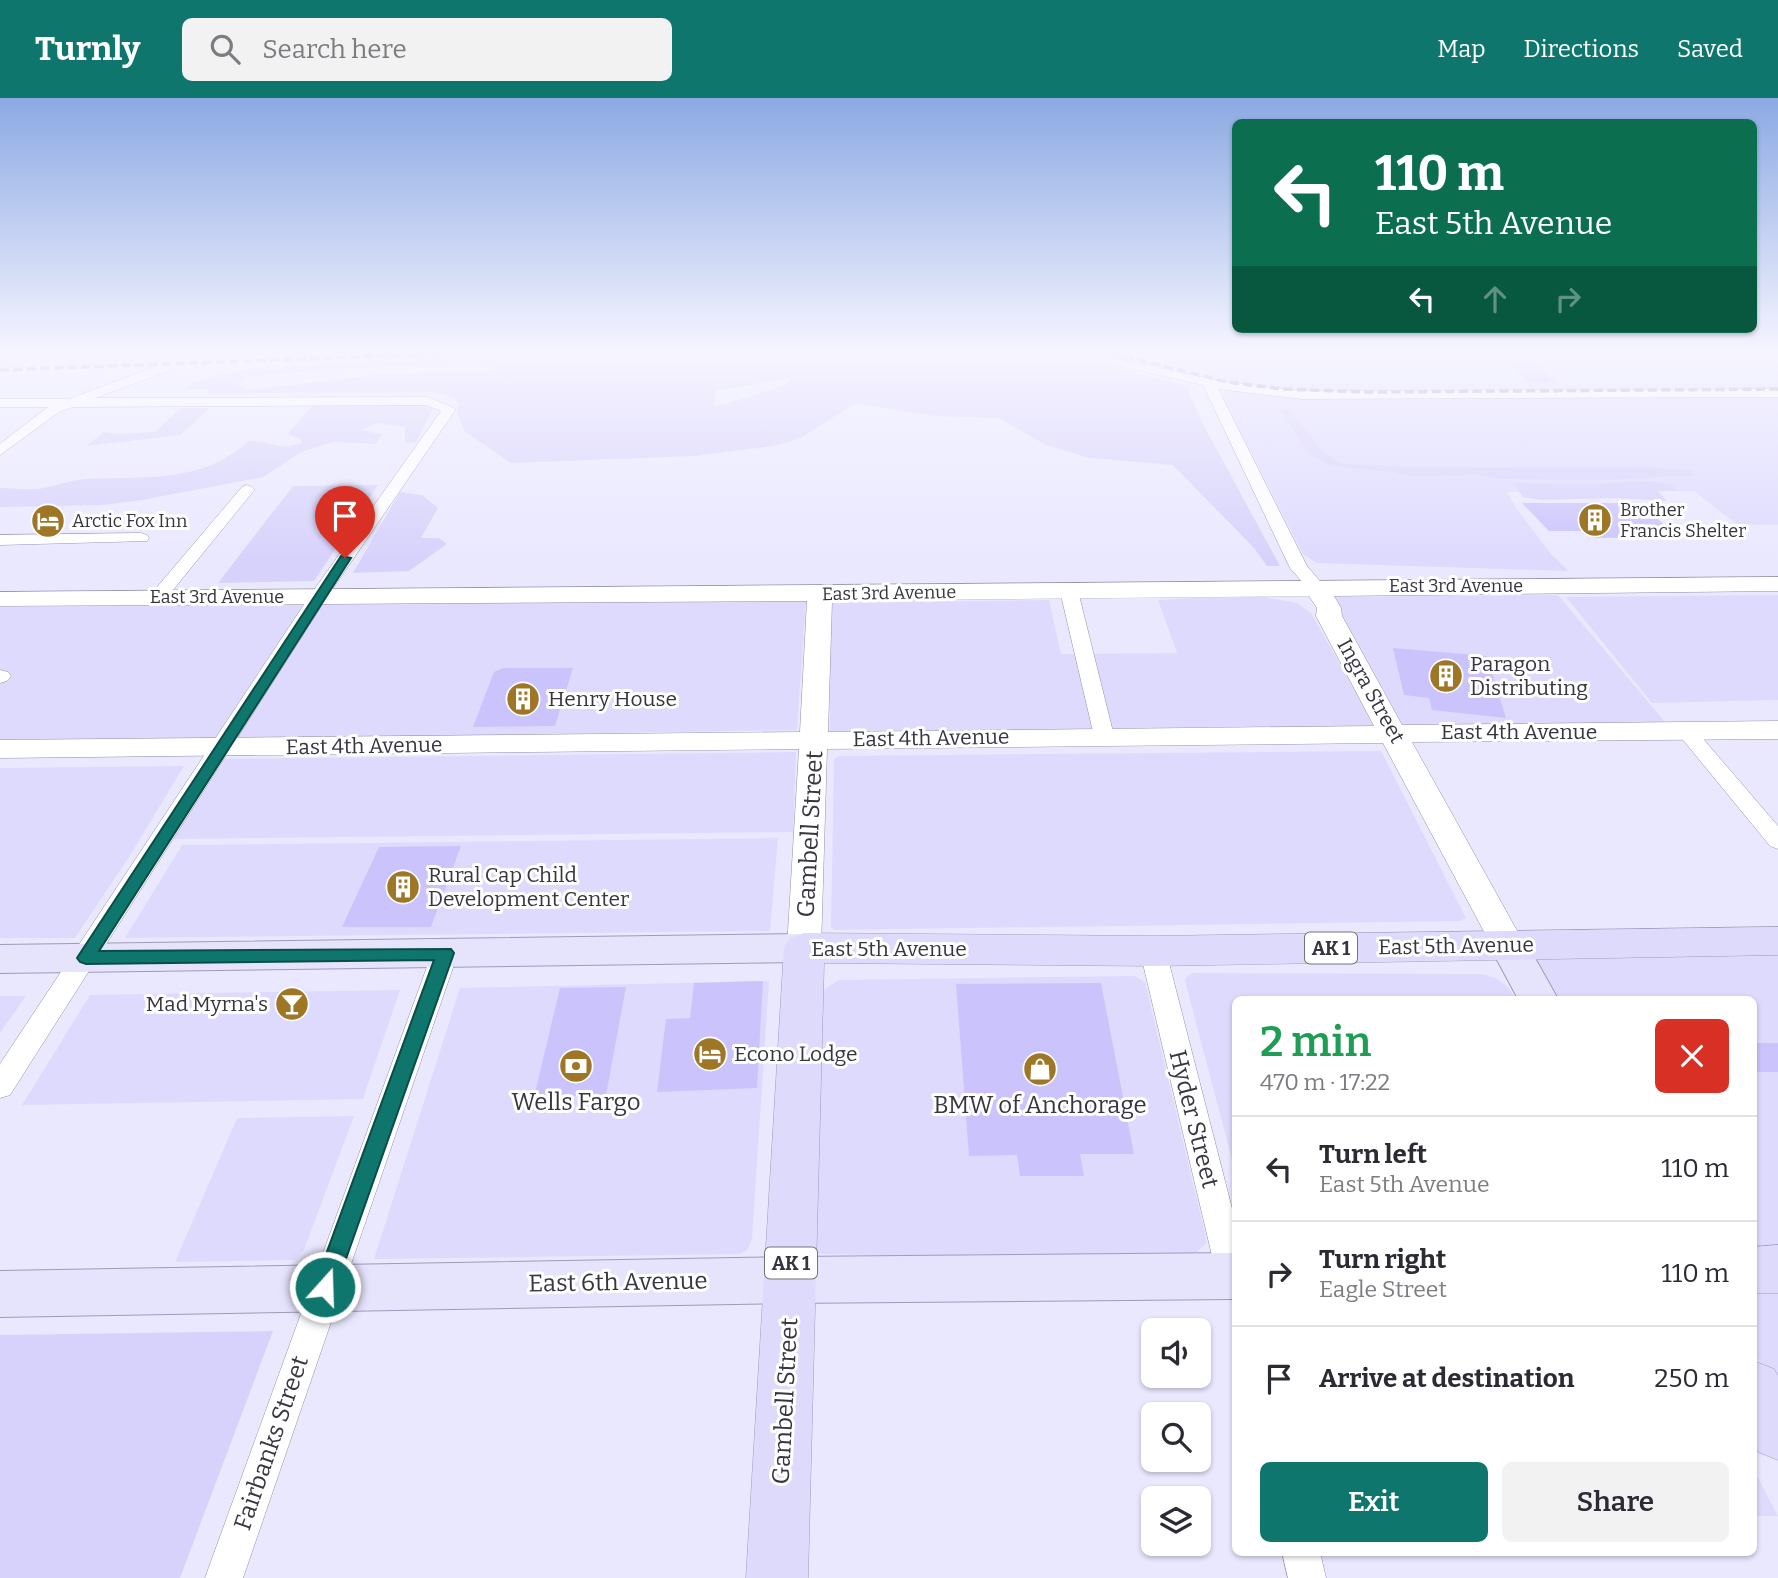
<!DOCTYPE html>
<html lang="en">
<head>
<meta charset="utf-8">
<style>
	:root { --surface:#fff; --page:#f2f2f3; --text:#2b2b33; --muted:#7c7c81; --line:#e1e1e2; --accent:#0f766e }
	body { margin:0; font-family:Bitter,serif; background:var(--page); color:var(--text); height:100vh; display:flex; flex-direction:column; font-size:26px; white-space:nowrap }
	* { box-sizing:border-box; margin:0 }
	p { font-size:23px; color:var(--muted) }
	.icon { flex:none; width:38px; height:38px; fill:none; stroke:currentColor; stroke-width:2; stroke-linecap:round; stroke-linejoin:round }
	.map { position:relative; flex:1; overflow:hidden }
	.side { position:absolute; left:1232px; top:898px; width:525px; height:560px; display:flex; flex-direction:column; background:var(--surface); border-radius:10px; box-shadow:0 2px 5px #0004 }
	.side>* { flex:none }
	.banner { position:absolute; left:1232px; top:21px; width:525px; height:214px; border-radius:10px; box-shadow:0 2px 5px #0004; background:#0b6e4f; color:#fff; overflow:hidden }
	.controls { position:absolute; left:1141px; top:1220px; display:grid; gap:14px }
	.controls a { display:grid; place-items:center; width:70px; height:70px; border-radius:10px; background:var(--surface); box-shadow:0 2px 5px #0004; font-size:35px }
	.pin { position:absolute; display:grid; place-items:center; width:60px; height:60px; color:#fff; margin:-72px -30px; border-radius:50% 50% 50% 0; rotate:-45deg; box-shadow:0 0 7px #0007 }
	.pin .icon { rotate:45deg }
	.me { position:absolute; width:77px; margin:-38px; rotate:20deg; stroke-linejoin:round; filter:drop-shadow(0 0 5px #0008) }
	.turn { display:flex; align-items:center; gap:24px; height:147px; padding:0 28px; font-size:32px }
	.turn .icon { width:91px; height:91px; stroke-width:2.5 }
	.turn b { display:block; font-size:49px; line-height:60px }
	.lanes { display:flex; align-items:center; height:66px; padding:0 28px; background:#0003; justify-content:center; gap:35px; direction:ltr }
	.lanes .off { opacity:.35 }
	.round { display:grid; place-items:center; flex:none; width:74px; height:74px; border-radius:10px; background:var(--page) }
	.summary { display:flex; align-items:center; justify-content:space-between; height:119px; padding:0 28px }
	h1 { font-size:42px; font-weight:600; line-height:52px; color:#1e9e55 }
	.cta { display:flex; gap:14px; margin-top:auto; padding:14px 28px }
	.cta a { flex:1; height:80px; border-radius:10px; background:var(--accent); color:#fff; font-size:28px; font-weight:600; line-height:80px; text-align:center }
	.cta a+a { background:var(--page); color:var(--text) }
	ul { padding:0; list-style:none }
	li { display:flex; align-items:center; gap:21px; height:105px; padding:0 28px; border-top:2px solid var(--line) }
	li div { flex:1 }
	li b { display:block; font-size:26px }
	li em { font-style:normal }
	header { display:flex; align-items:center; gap:42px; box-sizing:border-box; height:98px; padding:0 35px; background:var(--accent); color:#fff }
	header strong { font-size:33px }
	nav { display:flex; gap:38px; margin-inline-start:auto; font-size:24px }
	.search { width:490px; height:63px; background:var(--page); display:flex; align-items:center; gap:18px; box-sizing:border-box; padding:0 24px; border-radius:10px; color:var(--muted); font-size:26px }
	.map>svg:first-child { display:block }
	.built { fill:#dedafe }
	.green { fill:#d7d2fb; fill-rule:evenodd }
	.building { fill:#cbc4fc }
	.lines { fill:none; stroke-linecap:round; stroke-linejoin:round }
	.minor-casing { stroke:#9390aa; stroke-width:1 }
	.secondary-casing { stroke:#9390aa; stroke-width:1 }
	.primary-casing { stroke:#9e9aba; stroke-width:2 }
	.trunk-casing { stroke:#9e9aba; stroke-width:1 }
	.minor { fill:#fff; fill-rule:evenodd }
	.secondary { fill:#fff; fill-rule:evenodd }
	.primary { fill:#e6e3fd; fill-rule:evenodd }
	.trunk { fill:#dedafc; fill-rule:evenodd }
	.rail { stroke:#9290a2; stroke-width:3.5; stroke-dasharray:9 4.5; stroke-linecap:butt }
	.route { fill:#0f766e; stroke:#0a4d48; stroke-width:2 }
	.labels { text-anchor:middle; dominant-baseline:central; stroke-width:6; stroke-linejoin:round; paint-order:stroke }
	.far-poi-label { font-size:18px; fill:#363540; stroke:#fff; text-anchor:start }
	.far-street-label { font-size:18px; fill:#363540; stroke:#fff }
	.shield { fill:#fff; stroke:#727279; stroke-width:2 }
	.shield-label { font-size:19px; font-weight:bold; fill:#363540 }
	.poi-label { font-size:21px; fill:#363540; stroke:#fff; text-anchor:start }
	.street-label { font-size:21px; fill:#363540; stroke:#fff }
	.near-street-label { font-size:24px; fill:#363540; stroke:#fff }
	.near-poi-label { font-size:24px; fill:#363540; stroke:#fff }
</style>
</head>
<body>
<header>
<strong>Turnly</strong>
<div class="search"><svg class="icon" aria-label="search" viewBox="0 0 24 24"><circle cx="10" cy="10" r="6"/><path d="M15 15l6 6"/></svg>Search here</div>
<nav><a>Map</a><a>Directions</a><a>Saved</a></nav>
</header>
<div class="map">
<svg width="1778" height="1480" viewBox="0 0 1778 1480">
	<rect width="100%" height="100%" fill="#eae8ff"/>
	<!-- built -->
	<path class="built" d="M11,255h361l-300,14 -72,1z
		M1115,255h663v172l-42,-1 -42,-33 -187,1 10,17 34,45 18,17 -252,-8 -14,-9 -80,-156 5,-17z
		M1254,497l43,8 14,10 64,113 -545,5 -1,-128 220,-3 12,54 116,-1 -19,-53z
		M1558,497l108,128 -266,3 -70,-129z
		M1778,497v105l-126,3 -86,-106z
		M806,503l-9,129 -563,9 87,-136z
		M305,505l-89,135 -216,3v-134z
		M1381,653l85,167 -6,3 -625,9 -4,-3 3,-168 5,-3z
		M796,654l-3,80 -620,7 52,-80z
		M184,668l-53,88 -56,84h-75v-170z
		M778,740l-8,93 -645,7 57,-93z
		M1778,857v295h-24v-251h-197l-23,-40z
		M1192,875l289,1 15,4 13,10 6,11h-279l-1,172 -50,-190 2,-5z
		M1134,878l11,6 62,260 -18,18 -372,-6 -4,-7 7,-253 9,-8 10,-6z
		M769,883l-17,258 -5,11 -7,4 -366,5 86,-271z
		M400,892l-37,109 -341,6 68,-110z
		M0,898h26l-26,37z
		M354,1018l-50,134 -10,10 -119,2 62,-144z
		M1778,1192v104l-24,-42v-61z
		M1754,1372l24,46h-24z"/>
	<!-- green -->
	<path class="green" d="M546,255h482l8,3 -1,6h51l100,23 19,43 75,138h-13l-13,-18 -81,-83 -83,-7 -44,-13 -47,-27 -64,-2 -79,-13 -57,36 -25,7 -81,10 -182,7 -47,-32 -7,-19 2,-8 -4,-6 -22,-6 -223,1 -2,-4h-21l5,-6 48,-13zM584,260l-111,5 30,7 -119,4 -136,16 -10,-6 7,-7 86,-8zM794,279l-11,9 -58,18 -10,1v-14z
		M314,306h100l19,5 -17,33 -11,1v-16l-28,-4 -16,7 21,4 -6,10 -43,-2 -32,10 -38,25 -121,23 -40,5 -102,2v-19c12,0 25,2 38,1 16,-2 31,-9 47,-10 58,-3 119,5 163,-38 25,-1 28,11 54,2l-3,-5 -11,-4z
		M181,310h29l-30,27 -94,11 18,-14 15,2 36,-2z
		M1279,311h10l32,41 20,14 68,3 242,1 39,2 6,5 -88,5 -108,-1 -23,-4 -68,1 -15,-4 -64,-6 -18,-10z
		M1651,383l25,4 -2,5 -16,1 9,10 -50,-3 -76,2 -18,-3 -9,-14 80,1z
		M378,387l-64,96 -96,2 75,-97z
		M400,394l22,3 16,13 -17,30h18l8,6 -38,27 -56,2z
		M273,1233l-93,247h-180v-243z"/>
	<!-- building -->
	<path class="building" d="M1503,259h25l28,26h-26z
		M1522,405h106l16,16h14l19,18 -83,1 -8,-7h-37z
		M1393,550l94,8 19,62 -74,-8 -3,-12 -25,-3z
		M503,570h70l-18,58 -82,1 21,-55z
		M461,748l-30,81h-89l37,-80z
		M763,883l-6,107 -100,4 9,-73 24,-1 4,-35z
		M1101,885l33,171h-54l4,22h-64l-3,-21 -48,1 -13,-172z
		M626,889l-20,108 -72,2 26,-109z
		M1754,945h24v29h-24z"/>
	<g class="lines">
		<!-- minor casing -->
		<g class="minor-casing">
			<path id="minor" d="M173,255h13l-20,19 -71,26 333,-1 28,12 -129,188 -317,498 -10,3v-34l309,-467 132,-186 -15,-6 -353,2 -14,5 -59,43v-11l48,-37h-48v-8h69l87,-33z
				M1071,255h21l128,28 81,10 477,-2v8l-477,2 -83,-10 89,177 18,21 -9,5 -6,-1 -20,-23 -87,-183 -126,-28z
				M247,387l5,2 3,3 -3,3 -88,108h-12l-3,-4 3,-4 90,-106z
				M141,435l6,2 2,3 -2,3 -147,4v-10z
				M1069,488l9,5 36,145 -3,4h-14l-3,-4 -34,-145z
				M0,572l8,2 3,4 -4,5 -7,2z
				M1686,627l7,2 85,99v23l-8,-3 -91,-111 -3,-4 3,-4z
				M1153,844l9,3 4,6 70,273 -2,72 -11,-5 -5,-10 -78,-330 4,-6z
				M445,846l9,3 4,6 -215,625h-38l227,-625 4,-6z
				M1282,1454h38l6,26h-38z"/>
		</g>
		<!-- secondary casing -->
		<g class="secondary-casing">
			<path id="secondary" d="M1778,479v14l-444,5 7,12 1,8 60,109 376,-4v18l-366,3 113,203 -5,9 -12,3 -12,-3 -113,-211 -556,6 -6,199 -5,9 -12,4 -12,-4 -5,-9 12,-199 -799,9v-18l800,-8 7,-131 -807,5v-14zM1309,498l8,12 -1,8 58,110 -546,6 4,-131z"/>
		</g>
		<!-- primary casing -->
		<g class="primary-casing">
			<path id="primary" d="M1508,833l14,4 36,64h-40l-29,-54 5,-10z
				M804,836l14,4 5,10 -5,10 -14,4 -804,11v-28z
				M1236,1155v46l-446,4 -790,14v-46l790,-14z"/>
		</g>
		<!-- trunk casing -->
		<g class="trunk-casing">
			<path id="trunk" d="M1778,829v28l-625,11 -329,-3 -16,615h-62l38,-630 6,-10 14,-5 349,3z
				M1778,1147v48h-24v-46z
				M1754,1263l20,8 4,7v84l-20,-8 -4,-8z"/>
		</g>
		<!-- minor -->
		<use href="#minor" class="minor"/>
		<!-- secondary -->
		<use href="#secondary" class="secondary"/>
		<!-- primary -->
		<use href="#primary" class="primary"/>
		<!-- trunk -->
		<use href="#trunk" class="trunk"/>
		<!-- rail -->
		<path class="rail" d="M1112,255l115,29 56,7 87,3 408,-3
			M0,272l463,-17"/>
	</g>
	<!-- sky -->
	<linearGradient id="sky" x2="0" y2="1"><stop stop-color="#8ca9e3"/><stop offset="0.55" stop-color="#f6f5ff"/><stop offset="1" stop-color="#f6f5ff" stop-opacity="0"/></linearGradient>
	<rect width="1778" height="462" fill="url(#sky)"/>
	<!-- route -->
	<path class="route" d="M341,458l10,2 -252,393 352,-2 3,4 -118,334 -3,7 -8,3 -8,-3 -3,-7 120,-327 -348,4 -6,-2 -3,-4z"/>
	<!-- icons -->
	<defs>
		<g id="building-disc" transform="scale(1.75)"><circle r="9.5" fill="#9f7625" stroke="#fff"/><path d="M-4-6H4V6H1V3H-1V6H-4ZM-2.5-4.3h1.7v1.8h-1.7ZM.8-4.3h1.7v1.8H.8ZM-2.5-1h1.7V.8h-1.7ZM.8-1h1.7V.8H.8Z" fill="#fff"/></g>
		<g id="hotel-disc" transform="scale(1.75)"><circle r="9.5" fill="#9f7625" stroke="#fff"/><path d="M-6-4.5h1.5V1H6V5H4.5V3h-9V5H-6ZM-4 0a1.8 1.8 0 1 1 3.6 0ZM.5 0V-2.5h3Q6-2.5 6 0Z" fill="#fff"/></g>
		<g id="bar-disc" transform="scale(1.75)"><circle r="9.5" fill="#9f7625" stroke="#fff"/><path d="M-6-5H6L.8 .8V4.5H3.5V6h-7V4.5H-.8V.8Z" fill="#fff"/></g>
		<g id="bank-disc" transform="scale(1.75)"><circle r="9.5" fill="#9f7625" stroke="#fff"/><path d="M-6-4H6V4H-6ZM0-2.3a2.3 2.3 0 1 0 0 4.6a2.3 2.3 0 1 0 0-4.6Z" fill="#fff"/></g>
		<g id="shop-disc" transform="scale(1.75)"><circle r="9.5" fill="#9f7625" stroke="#fff"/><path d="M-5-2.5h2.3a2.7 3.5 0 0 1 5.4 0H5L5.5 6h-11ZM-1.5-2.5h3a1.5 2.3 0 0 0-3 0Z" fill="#fff"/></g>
	</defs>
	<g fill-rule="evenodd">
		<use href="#building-disc" x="1595" y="422"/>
		<use href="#hotel-disc" x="48" y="423"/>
		<use href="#building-disc" x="1446" y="578"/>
		<use href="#building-disc" x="523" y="601"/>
		<use href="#building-disc" x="403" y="789"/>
		<use href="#bar-disc" x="292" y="906"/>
		<use href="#hotel-disc" x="710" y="956"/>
		<use href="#bank-disc" x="576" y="968"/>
		<use href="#shop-disc" x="1040" y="971"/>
	</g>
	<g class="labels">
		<!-- far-poi labels -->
		<g class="far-poi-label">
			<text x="1620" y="412">Brother<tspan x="1620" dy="21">Francis Shelter</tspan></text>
			<text x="72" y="423">Arctic Fox Inn</text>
		</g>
		<!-- far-street labels -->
		<g class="far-street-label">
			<text x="1456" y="488">East 3rd Avenue</text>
			<text transform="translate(889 495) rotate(-1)">East 3rd Avenue</text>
			<text x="217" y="499">East 3rd Avenue</text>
		</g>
		<!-- shield labels -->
		<g class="shield">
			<rect x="1305" y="834.5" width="52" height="31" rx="5"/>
			<rect x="765" y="1149.5" width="52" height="31" rx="5"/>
		</g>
		<g class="shield-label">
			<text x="1331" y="850">AK 1</text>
			<text x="791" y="1165">AK 1</text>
		</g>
		<!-- poi labels -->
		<g class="poi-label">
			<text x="1470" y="566">Paragon<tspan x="1470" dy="24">Distributing</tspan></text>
			<text x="548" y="601">Henry House</text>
			<text x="428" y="777">Rural Cap Child<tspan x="428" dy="24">Development Center</tspan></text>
			<text x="268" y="906" text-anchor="end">Mad Myrna's</text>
			<text x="734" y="956">Econo Lodge</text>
		</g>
		<!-- street labels -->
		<g class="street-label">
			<text transform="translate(1371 593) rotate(61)">Ingra Street</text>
			<text x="1519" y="634">East 4th Avenue</text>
			<text transform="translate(931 640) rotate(-1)">East 4th Avenue</text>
			<text transform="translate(364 648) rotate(-1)">East 4th Avenue</text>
			<text transform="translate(1456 848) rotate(-1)">East 5th Avenue</text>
			<text x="889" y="851">East 5th Avenue</text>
		</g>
		<!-- near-street labels -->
		<g class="near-street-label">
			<text transform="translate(810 736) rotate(-87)">Gambell Street</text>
			<text transform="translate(1194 1021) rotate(76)">Hyder Street</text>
			<text transform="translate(618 1184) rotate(-1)">East 6th Avenue</text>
			<text transform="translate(785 1303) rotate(-87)">Gambell Street</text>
			<text transform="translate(271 1345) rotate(-71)">Fairbanks Street</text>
		</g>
		<!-- near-poi labels -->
		<g class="near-poi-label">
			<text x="576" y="1004">Wells Fargo</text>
			<text x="1040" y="1007">BMW of Anchorage</text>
		</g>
	</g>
</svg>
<div class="controls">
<a><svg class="icon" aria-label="sound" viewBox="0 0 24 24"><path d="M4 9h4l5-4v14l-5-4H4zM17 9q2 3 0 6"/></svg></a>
<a><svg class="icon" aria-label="search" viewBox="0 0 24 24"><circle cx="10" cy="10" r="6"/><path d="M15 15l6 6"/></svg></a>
<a><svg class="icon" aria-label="layers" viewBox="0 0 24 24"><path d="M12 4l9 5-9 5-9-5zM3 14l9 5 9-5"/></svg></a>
</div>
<div class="pin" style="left:345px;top:460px;background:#d93025"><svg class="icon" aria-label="arrive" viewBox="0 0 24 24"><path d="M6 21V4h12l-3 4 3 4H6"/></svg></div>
<svg class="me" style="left:325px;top:1189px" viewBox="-20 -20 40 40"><circle r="17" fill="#0f766e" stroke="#fff" stroke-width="3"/><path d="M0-11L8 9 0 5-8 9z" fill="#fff"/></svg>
<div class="banner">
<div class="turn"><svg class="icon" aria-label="left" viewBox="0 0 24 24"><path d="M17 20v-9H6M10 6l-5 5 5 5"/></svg><div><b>110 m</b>East 5th Avenue</div></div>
<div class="lanes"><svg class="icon" aria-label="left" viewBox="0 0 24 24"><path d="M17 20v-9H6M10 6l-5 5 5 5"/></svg><svg class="icon off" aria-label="ahead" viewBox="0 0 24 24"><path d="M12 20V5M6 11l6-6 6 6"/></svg><svg class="icon off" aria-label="right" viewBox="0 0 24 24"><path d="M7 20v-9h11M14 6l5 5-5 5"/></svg></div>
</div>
<section class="side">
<div class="summary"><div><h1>2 min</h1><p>470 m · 17:22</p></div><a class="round" style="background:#d93025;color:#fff"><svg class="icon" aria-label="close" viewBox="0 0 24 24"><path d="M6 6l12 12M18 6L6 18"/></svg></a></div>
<ul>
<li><svg class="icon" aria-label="left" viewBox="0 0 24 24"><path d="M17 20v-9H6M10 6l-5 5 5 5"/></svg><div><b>Turn left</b><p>East 5th Avenue</p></div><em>110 m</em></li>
<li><svg class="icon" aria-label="right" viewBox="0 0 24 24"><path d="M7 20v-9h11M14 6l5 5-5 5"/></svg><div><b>Turn right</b><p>Eagle Street</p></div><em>110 m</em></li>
<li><svg class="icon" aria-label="arrive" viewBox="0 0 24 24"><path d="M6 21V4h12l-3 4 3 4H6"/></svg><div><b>Arrive at destination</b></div><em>250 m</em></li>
</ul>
<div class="cta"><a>Exit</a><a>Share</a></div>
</section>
</div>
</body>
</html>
